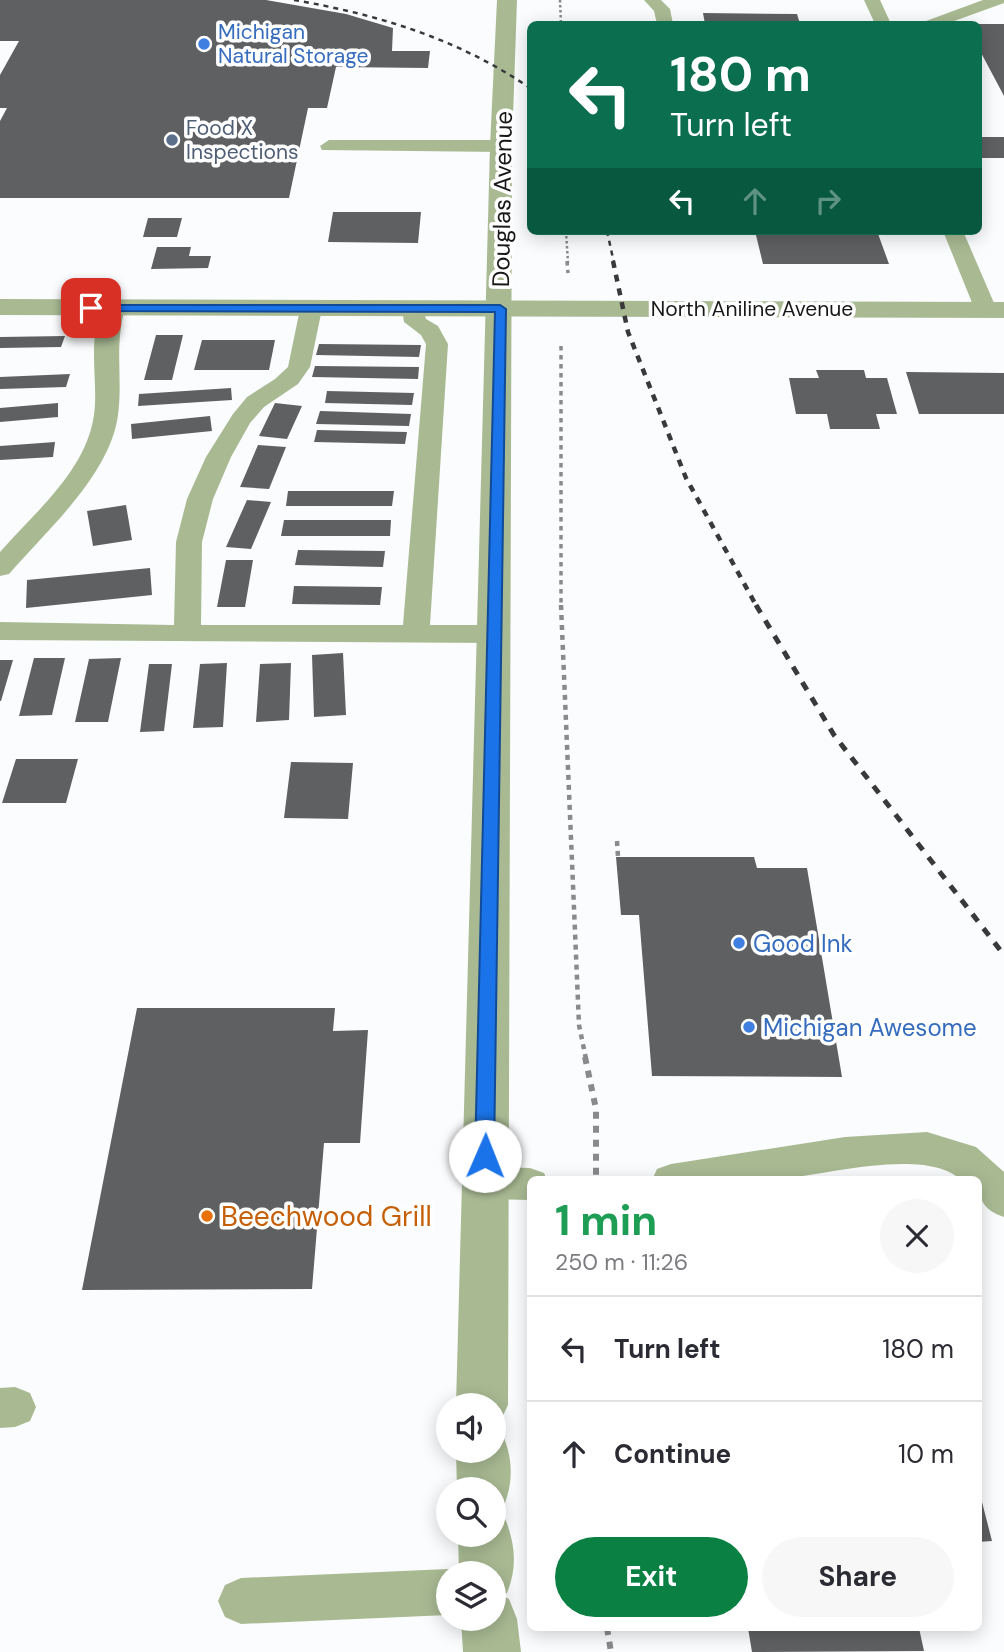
<!DOCTYPE html>
<html lang="en">
<head>
<meta charset="utf-8">
<style>
	:root { --surface:#fff; --page:#f7f7f7; --text:#2b2b33; --muted:#7c7c81; --line:#e1e1e2; --accent:#0b8043 }
	body { margin:0; font-family:"DM Sans",sans-serif; background:var(--page); color:var(--text); height:100vh; display:flex; flex-direction:column; font-size:26px; white-space:nowrap }
	* { box-sizing:border-box; margin:0 }
	p { font-size:23px; color:var(--muted) }
	.icon { flex:none; width:38px; height:38px; fill:none; stroke:currentColor; stroke-width:2; stroke-linecap:round; stroke-linejoin:round }
	.map { position:relative; flex:1; overflow:hidden }
	.drawer { position:absolute; left:527px; top:1176px; width:455px; height:455px; display:flex; flex-direction:column; background:var(--surface); border-radius:10px; box-shadow:0 4px 18px #0003 }
	.drawer>* { flex:none }
	.banner { position:absolute; left:527px; top:21px; width:455px; height:214px; border-radius:10px; box-shadow:0 4px 18px #0003; background:#0b6e4f; color:#fff; overflow:hidden }
	.buttons { position:absolute; left:436px; top:1393px; display:grid; gap:14px }
	.buttons a { display:grid; place-items:center; width:70px; height:70px; border-radius:50%; background:var(--surface); box-shadow:0 4px 18px #0003; font-size:35px }
	.pin { position:absolute; display:grid; place-items:center; width:60px; height:60px; color:#fff; margin:-30px; border-radius:14px; box-shadow:0 4px 10px #0006 }
	.me { position:absolute; width:77px; margin:-38px; rotate:1deg; stroke-linejoin:round; filter:drop-shadow(0 0 5px #0008) }
	.turn { display:flex; align-items:center; gap:24px; height:147px; padding:0 28px; font-size:32px }
	.turn .icon { width:91px; height:91px; stroke-width:2.5 }
	.turn b { display:block; font-size:49px; line-height:60px }
	.lanes { display:flex; align-items:center; height:66px; padding:0 28px; background:#0003; justify-content:center; gap:35px; direction:ltr }
	.lanes .off { opacity:.35 }
	.round { display:grid; place-items:center; flex:none; width:74px; height:74px; border-radius:37px; background:var(--page) }
	.headline { display:flex; align-items:center; justify-content:space-between; height:119px; padding:0 28px }
	h1 { font-size:42px; font-weight:700; line-height:52px; color:#1e9e55 }
	.button { display:flex; gap:14px; margin-top:auto; padding:14px 28px }
	.button a { flex:1; height:80px; border-radius:42px; background:var(--accent); color:#fff; font-size:28px; font-weight:700; line-height:80px; text-align:center }
	.button a+a { background:var(--page); color:var(--text) }
	ul { padding:0; list-style:none }
	li { display:flex; align-items:center; gap:21px; height:105px; padding:0 28px; border-top:2px solid var(--line) }
	li div { flex:1 }
	li b { display:block; font-size:26px }
	li em { font-style:normal }
	.map>svg:first-child { display:block }
	.building { fill:#5f6061 }
	.lines { fill:none; stroke-linecap:round; stroke-linejoin:round }
	.path-far3 { stroke:#898a8b; stroke-width:2.5; stroke-dasharray:2.5 2.5; stroke-linecap:butt }
	.path-far2 { stroke:#898a8b; stroke-width:3.5; stroke-dasharray:4.5 4.5; stroke-linecap:butt }
	.path-far1 { stroke:#898a8b; stroke-width:4.5; stroke-dasharray:5 5; stroke-linecap:butt }
	.path { stroke:#898a8b; stroke-width:6; stroke-dasharray:7 7; stroke-linecap:butt }
	.service { fill:#a9ba93; fill-rule:evenodd }
	.minor { fill:#a9ba93; fill-rule:evenodd }
	.tertiary { fill:#a9ba93; fill-rule:evenodd }
	.rail-far2 { stroke:#39393a; stroke-width:2.5; stroke-dasharray:5 5; stroke-linecap:butt }
	.rail-far1 { stroke:#39393a; stroke-width:4.5; stroke-dasharray:7 7; stroke-linecap:butt }
	.rail { stroke:#39393a; stroke-width:5; stroke-dasharray:9 9; stroke-linecap:butt }
	.route { fill:#1a73e8; stroke:#114b97; stroke-width:2 }
	.shop-dot { fill:#3f7fe0; stroke:#fff; stroke-width:2.5 }
	.service-dot { fill:#5c6f8a; stroke:#fff; stroke-width:2.5 }
	.food-dot { fill:#e8710a; stroke:#fff; stroke-width:2.5 }
	.labels { text-anchor:middle; dominant-baseline:central; stroke-width:7; stroke-linejoin:round; paint-order:stroke }
	.far-shop-label { font-size:21px; fill:#366cbe; stroke:#fff; text-anchor:start }
	.far-service-label { font-size:21px; fill:#4e5e75; stroke:#fff; text-anchor:start }
	.far-street-label { font-size:21px; fill:#181819; stroke:#fff }
	.street-label { font-size:24px; fill:#181819; stroke:#fff }
	.shop-label { font-size:24px; fill:#366cbe; stroke:#fff; text-anchor:start }
	.near-food-label { font-size:28px; fill:#c56008; stroke:#fff; text-anchor:start }
</style>
</head>
<body>
<div class="map">
<svg width="1004" height="1652" viewBox="0 0 1004 1652">
	<rect width="100%" height="100%" fill="#fbfcfd"/>
	<!-- building -->
	<path class="building" d="M0,0h266l80,14 47,14 -1,23h38l-2,17 -92,-1 -9,41h-19l-19,90h-289v-77l7,-13h-7v-33l19,-34h-19z
		M703,13l94,1 3,10h-95z
		M978,24h26v72l-26,-49z
		M978,137h26v21h-26z
		M333,212h88l-3,31 -90,-1z
		M148,218h34l-5,19h-34z
		M755,231h122l12,33h-126z
		M157,247h34l-2,9h22l-3,12 -57,1z
		M156,335h27l-11,45h-28z
		M65,336l-4,11 -61,1v-11z
		M202,340h73l-6,30h-75z
		M319,344l102,1 -2,12 -103,-2z
		M315,366l104,1 -1,12 -106,-2z
		M816,370h48l2,8h21l10,36h-21l4,15h-50l-3,-15h-31l-7,-36h30z
		M906,372l98,1v41h-85z
		M70,374l-4,13 -66,2v-12z
		M231,388l1,12 -94,6 1,-12z
		M327,391l87,2 -2,12 -87,-2z
		M58,403v14l-58,5v-14z
		M275,403l27,3 -15,33 -28,-3z
		M320,411l91,3 -2,12 -93,-2z
		M210,416l2,15 -80,8 -1,-15z
		M317,430l90,2 -2,12 -91,-2z
		M55,442l-2,15 -53,3v-14z
		M258,445l28,2 -17,42 -29,-2z
		M288,491h106l-2,15h-106z
		M247,500l24,2 -20,47 -25,-2z
		M126,505l6,35 -39,6 -6,-35z
		M284,520h107l-1,16h-109z
		M298,550l87,1 -2,16 -88,-2z
		M226,560h27l-8,47h-28z
		M150,568l2,27 -126,13 1,-28z
		M294,586l88,1 -2,18 -88,-1z
		M343,653l3,62 -32,2 -2,-62z
		M34,658h31l-13,57 -33,1z
		M121,658l-13,64h-33l14,-63z
		M0,660h13l-12,41h-1z
		M227,663l-4,64 -30,1 7,-64z
		M291,663l-2,57 -33,2 4,-58z
		M149,664h23l-8,67 -24,1z
		M16,759h62l-12,44h-64z
		M291,762l62,1 -5,56 -64,-1z
		M616,857h138l3,11h50l35,209 -190,-1 -13,-161h-18z
		M137,1008h198l-2,23 35,-1 -8,113h-36l-12,146 -230,1z
		M978,1502h4l10,39 -14,1z
		M748,1628h171l5,23 -172,1z"/>
	<g class="lines">
		<!-- path-far3 -->
		<path class="path-far3" d="M560,0l1,24
			M566,231l2,32"/>
		<!-- path-far2 -->
		<path class="path-far2" d="M567,261l1,12
			M561,346v261"/>
		<!-- path-far1 -->
		<path class="path-far1" d="M561,605l18,420 7,34
			M617,841l1,16"/>
		<!-- path -->
		<path class="path" d="M585,1057l11,52v71
			M607,1628l4,24"/>
		<!-- service -->
		<path class="service" d="M644,0h17l9,9 3,15h-16l-3,-13z
			M864,0h16l11,24h-16z
			M983,0h21v3l-58,21h-22l2,-3z
			M329,140h172l9,6 -9,6 -179,-2 -2,-4z
			M943,231h20l34,79 -3,5h-16l-3,-5z
			M114,302l8,1 3,5c-11,40 -2,69 -7,107 -8,60 -71,115 -109,159l-9,2v-24c35,-40 86,-81 94,-137 5,-35 -9,-81 12,-112z
			M311,302l8,2 3,5 -12,58 -12,17 -34,23 -14,16 -19,34 -18,42 -11,43 -1,83h202l23,-281 -5,-9 -17,-13 -2,-14 3,-5h16l5,16 12,7 10,18 -18,281h65l10,3 4,6 -4,6 -10,3 -495,-3v-18l174,3 2,-83 11,-43 19,-42 27,-43 14,-17 28,-18 13,-12 12,-58 3,-5z
			M927,1132l49,15 28,25v45c-19,-6 -26,-17 -26,-37h-17c-35,-34 -138,-4 -184,-1 -41,4 -84,1 -125,1l5,-11 14,-5 174,-27z
			M484,1167l46,1 14,5 3,7h-17v20l-46,-1 -14,-5 -5,-11 5,-11z
			M15,1387l15,6 6,14 -6,14 -15,6 -15,1v-40z
			M448,1569l10,4h-10v42l-207,9 -16,-7 -7,-16 7,-16 16,-7z"/>
		<!-- minor -->
		<path class="minor" d="M0,299l1004,3v16l-1004,-3z"/>
		<!-- tertiary -->
		<path class="tertiary" d="M497,0h20l-5,146 -4,1259 -8,17 -6,3v-20h-38l34,-1259z
			M494,1430l8,3c11,25 12,49 1,75l-9,3 10,5c11,26 14,50 3,77l-6,2 8,4 8,20 4,33h-58l-2,-33h33v-46h-35l-1,-38h36v-46h-37l-1,-38h38z"/>
		<!-- rail-far2 -->
		<path class="rail-far2" d="M294,0c86,15 164,39 236,88
			M607,231l7,32"/>
		<!-- rail-far1 -->
		<path class="rail-far1" d="M613,261l15,71 58,146 71,129"/>
		<!-- rail -->
		<path class="rail" d="M756,605l78,130 170,220"/>
	</g>
	<!-- route -->
	<path class="route" d="M87,305h413l6,4 -12,847 -2,6 -7,2 -7,-2 -3,-6 20,-844 -404,-1 -4,-1z"/>
	<!-- markers -->
	<g class="shop-dot">
		<circle cx="204" cy="44" r="7"/>
		<circle cx="739" cy="943" r="7"/>
		<circle cx="749" cy="1027" r="7"/>
	</g>
	<circle class="service-dot" cx="172" cy="140" r="7"/>
	<circle class="food-dot" cx="207" cy="1216" r="7"/>
	<g class="labels">
		<!-- far-shop labels -->
		<g class="far-shop-label">
			<text x="218" y="32">Michigan<tspan x="218" dy="24">Natural Storage</tspan></text>
		</g>
		<!-- far-service labels -->
		<g class="far-service-label">
			<text x="186" y="128">Food X<tspan x="186" dy="24">Inspections</tspan></text>
		</g>
		<!-- far-street labels -->
		<g class="far-street-label">
			<text x="752" y="309">North Aniline Avenue</text>
		</g>
		<!-- street labels -->
		<g class="street-label">
			<text transform="translate(502 199) rotate(-89)">Douglas Avenue</text>
		</g>
		<!-- shop labels -->
		<g class="shop-label">
			<text x="753" y="943">Good Ink</text>
			<text x="763" y="1027">Michigan Awesome</text>
		</g>
		<!-- near-food labels -->
		<g class="near-food-label">
			<text x="221" y="1216">Beechwood Grill</text>
		</g>
	</g>
</svg>
<div class="buttons">
<a><svg class="icon" aria-label="sound" viewBox="0 0 24 24"><path d="M4 9h4l5-4v14l-5-4H4zM17 9q2 3 0 6"/></svg></a>
<a><svg class="icon" aria-label="search" viewBox="0 0 24 24"><circle cx="10" cy="10" r="6"/><path d="M15 15l6 6"/></svg></a>
<a><svg class="icon" aria-label="layers" viewBox="0 0 24 24"><path d="M12 4l9 5-9 5-9-5zM3 14l9 5 9-5"/></svg></a>
</div>
<div class="pin" style="left:91px;top:308px;background:#d93025"><svg class="icon" aria-label="arrive" viewBox="0 0 24 24"><path d="M6 21V4h12l-3 4 3 4H6"/></svg></div>
<svg class="me" style="left:485px;top:1156px" viewBox="-20 -20 40 40"><circle r="19" fill="#fff"/><path d="M0-13L10 11 0 6-10 11z" fill="#1a73e8"/></svg>
<div class="banner">
<div class="turn"><svg class="icon" aria-label="left" viewBox="0 0 24 24"><path d="M17 20v-9H6M10 6l-5 5 5 5"/></svg><div><b>180 m</b>Turn left</div></div>
<div class="lanes"><svg class="icon" aria-label="left" viewBox="0 0 24 24"><path d="M17 20v-9H6M10 6l-5 5 5 5"/></svg><svg class="icon off" aria-label="ahead" viewBox="0 0 24 24"><path d="M12 20V5M6 11l6-6 6 6"/></svg><svg class="icon off" aria-label="right" viewBox="0 0 24 24"><path d="M7 20v-9h11M14 6l5 5-5 5"/></svg></div>
</div>
<section class="drawer">
<div class="headline"><div><h1>1 min</h1><p>250 m · 11:26</p></div><a class="round"><svg class="icon" aria-label="close" viewBox="0 0 24 24"><path d="M6 6l12 12M18 6L6 18"/></svg></a></div>
<ul>
<li><svg class="icon" aria-label="left" viewBox="0 0 24 24"><path d="M17 20v-9H6M10 6l-5 5 5 5"/></svg><div><b>Turn left</b></div><em>180 m</em></li>
<li><svg class="icon" aria-label="ahead" viewBox="0 0 24 24"><path d="M12 20V5M6 11l6-6 6 6"/></svg><div><b>Continue</b></div><em>10 m</em></li>
</ul>
<div class="button"><a>Exit</a><a>Share</a></div>
</section>
</div>
</body>
</html>
